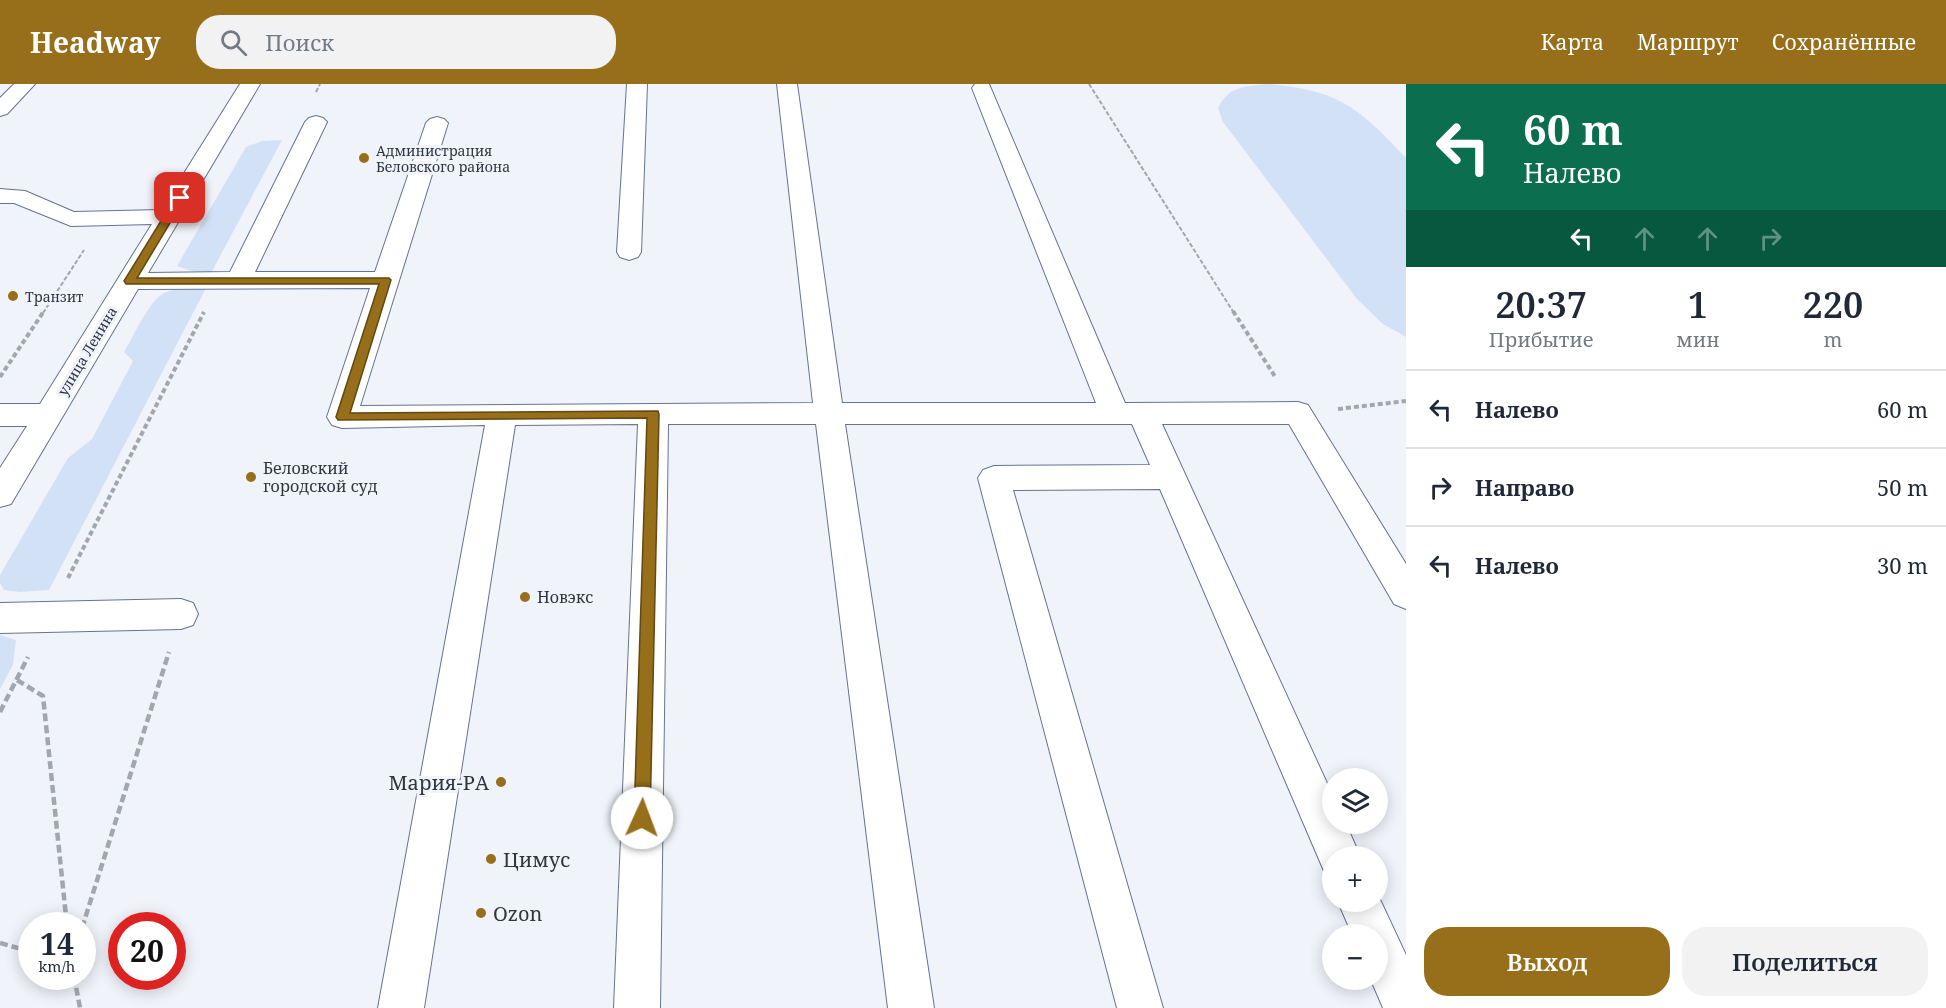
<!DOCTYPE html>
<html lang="ru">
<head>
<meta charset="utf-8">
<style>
	:root { --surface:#fff; --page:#f2f2f3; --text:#1f2937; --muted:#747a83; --line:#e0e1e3; --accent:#976f1a }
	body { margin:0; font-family:"Noto Serif",serif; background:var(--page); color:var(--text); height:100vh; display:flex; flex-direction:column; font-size:22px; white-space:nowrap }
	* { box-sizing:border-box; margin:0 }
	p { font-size:20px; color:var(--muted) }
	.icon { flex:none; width:33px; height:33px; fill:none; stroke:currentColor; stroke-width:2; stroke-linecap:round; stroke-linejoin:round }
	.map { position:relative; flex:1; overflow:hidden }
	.details { display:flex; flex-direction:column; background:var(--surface); width:540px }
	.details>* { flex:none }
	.hud { background:#0b6e4f; color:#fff; overflow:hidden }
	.tools { position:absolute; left:1322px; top:684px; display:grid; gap:12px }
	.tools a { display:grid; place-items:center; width:66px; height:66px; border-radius:50%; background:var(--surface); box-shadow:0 3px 15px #0003; font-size:30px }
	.speed { position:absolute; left:18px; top:828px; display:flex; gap:12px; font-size:30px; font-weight:700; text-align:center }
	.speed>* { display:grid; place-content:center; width:78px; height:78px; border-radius:50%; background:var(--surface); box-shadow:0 3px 15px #0003; line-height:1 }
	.speed small { font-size:15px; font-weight:400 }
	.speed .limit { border:9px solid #d22; background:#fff; color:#111 }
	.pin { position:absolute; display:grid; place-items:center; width:51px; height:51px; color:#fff; margin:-26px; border-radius:12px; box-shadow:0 3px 9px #0006 }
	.me { position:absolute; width:66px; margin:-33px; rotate:2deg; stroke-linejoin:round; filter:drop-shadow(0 0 4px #0008) }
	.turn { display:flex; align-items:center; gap:21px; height:126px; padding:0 18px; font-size:27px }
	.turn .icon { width:78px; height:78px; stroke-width:2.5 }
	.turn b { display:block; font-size:42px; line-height:51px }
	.lanes { display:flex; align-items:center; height:57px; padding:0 18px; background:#0003; justify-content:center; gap:30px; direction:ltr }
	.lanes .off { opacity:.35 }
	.eta { display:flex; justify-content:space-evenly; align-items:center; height:102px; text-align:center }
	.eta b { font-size:36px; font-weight:600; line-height:42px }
	.button { display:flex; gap:12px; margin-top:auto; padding:12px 18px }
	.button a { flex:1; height:69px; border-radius:24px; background:var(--accent); color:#fff; font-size:24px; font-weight:600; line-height:69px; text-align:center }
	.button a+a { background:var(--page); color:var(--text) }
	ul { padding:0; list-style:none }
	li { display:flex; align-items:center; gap:18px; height:78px; padding:0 18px; border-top:2px solid var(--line) }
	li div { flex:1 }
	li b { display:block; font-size:22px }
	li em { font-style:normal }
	header { display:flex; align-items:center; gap:36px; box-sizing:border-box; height:84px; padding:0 30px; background:var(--accent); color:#fff }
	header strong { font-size:28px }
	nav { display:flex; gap:33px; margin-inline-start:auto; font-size:21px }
	.search { width:420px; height:54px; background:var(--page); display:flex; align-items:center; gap:15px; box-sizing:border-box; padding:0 21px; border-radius:24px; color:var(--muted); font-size:22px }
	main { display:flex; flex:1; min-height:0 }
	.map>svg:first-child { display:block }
	.green { fill:#d3e1f7 }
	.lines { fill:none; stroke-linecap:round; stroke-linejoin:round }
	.minor-casing { stroke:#647490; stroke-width:2 }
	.path-far2 { stroke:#a2a6af; stroke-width:2; stroke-dasharray:4.5 2; stroke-linecap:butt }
	.path-far1 { stroke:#a2a6af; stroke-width:4; stroke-dasharray:5 3; stroke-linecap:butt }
	.path { stroke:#a2a6af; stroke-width:4.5; stroke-dasharray:8 4; stroke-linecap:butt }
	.minor { fill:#fff; fill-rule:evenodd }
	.route { fill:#976f1a; stroke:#624811; stroke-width:1.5 }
	.poi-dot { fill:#976f1a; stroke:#f0f3fa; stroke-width:2 }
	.labels { text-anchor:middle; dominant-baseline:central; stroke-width:6; stroke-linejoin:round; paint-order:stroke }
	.far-poi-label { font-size:14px; fill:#2f3642; stroke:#f0f3fa; text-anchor:start }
	.far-street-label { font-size:14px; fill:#2f3642; stroke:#f0f3fa }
	.poi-label { font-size:16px; fill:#2f3642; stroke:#f0f3fa; text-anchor:start }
	.near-poi-label { font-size:20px; fill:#2f3642; stroke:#f0f3fa; text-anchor:start }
</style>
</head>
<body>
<header>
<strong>Headway</strong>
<div class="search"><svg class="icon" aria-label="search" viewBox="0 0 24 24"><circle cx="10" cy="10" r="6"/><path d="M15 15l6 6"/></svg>Поиск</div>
<nav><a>Карта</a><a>Маршрут</a><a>Сохранённые</a></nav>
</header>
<main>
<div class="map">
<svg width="1406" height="924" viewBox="0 0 1406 924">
	<rect width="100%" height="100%" fill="#f0f3fa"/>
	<!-- green -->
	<path class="green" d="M1266,0c73,6 92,23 140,74v179l-23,-13 -26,-25 -134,-177 -5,-14c11,-22 25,-21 48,-24z
		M282,56l-72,135h-6l-27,-9 69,-119 16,-6z
		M206,204l-157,302 -29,2 -16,-2 -4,-7v-8l68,-117 24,-19 41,-78 -9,-9c9,-15 26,-52 40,-59 12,-6 29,-4 42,-5z
		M0,551l16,5 -3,25 -13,24z"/>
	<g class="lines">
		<!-- minor casing -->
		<g class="minor-casing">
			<path id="minor" d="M14,0h21l-28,30 -7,2v-18z
				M240,0h20l-112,189 82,-1 75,-150 4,-4 7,-2 7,2 4,4 -72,150h120l51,-149 4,-4 7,-2 7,2 4,4 -88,283 453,-3 -36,-319h20l45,319h254l-124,-315 3,-4h14l136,319 173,-1 10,3 98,159v45l-12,-5 -105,-180h-127l170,370v30h14l14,32h-28v18l-8,-3 -164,-382 -147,1 150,518h-46l-139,-530 5,-8 11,-4 156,-1 -18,-41h-287l89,584h-46l-72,-584h-148l-8,584h-46l24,-584 -123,1 -91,583h-46l107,-583 -143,3 -10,-3 -5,-8 43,-129 -232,1 -127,215 -11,3v-39l27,-42h-27v-22h40l112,-180 -81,2 -57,-23h-14v-14l25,2 49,21 87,-2z
				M627,0h20l-6,168 -3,5 -9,3 -9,-3 -3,-5z
				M181,515l12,4 5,11 -5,11 -12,4 -181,4v-30z
				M1377,809l29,62v53h-23l-12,-28h6v-46h-25l-14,-32h39z"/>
		</g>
		<!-- path-far2 -->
		<path class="path-far2" d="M1089,0l145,229
			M316,8l4,-8
			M43,229l41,-63"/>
		<!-- path-far1 -->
		<path class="path-far1" d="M1233,227l43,67
			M0,293l44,-66
			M1338,325l68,-8
			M68,494l136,-266"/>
		<!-- path -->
		<path class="path" d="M17,596l26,16 24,230
			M0,628l28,-55
			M82,844l87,-276
			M0,859l32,9
			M74,892l6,32"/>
		<!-- minor -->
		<use href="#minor" class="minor"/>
	</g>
	<!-- route -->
	<path class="route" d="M180,111l5,3 -48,80h252l2,2 -41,133 308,-2 1,3 -9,404 -2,6 -6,2 -6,-2 -2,-6 13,-400 -309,2 -2,-3 43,-133h-253l-2,-3 51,-83z"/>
	<!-- markers -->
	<g class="poi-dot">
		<circle cx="364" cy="74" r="6"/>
		<circle cx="13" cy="212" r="6"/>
		<circle cx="251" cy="393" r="6"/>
		<circle cx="525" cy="513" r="6"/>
		<circle cx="501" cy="698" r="6"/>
		<circle cx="491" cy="775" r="6"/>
		<circle cx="481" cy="829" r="6"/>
	</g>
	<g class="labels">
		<!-- far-poi labels -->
		<g class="far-poi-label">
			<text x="376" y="66">Администрация<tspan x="376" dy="16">Беловского района</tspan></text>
			<text x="25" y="212">Транзит</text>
		</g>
		<!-- far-street labels -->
		<g class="far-street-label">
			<text transform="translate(87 267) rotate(-59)">улица Ленина</text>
		</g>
		<!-- poi labels -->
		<g class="poi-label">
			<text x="263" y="384">Беловский<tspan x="263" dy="18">городской суд</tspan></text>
			<text x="537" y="513">Новэкс</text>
		</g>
		<!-- near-poi labels -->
		<g class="near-poi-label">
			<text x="489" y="698" text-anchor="end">Мария-РА</text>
			<text x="503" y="775">Цимус</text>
			<text x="493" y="829">Ozon</text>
		</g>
	</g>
</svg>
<div class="tools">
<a><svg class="icon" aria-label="layers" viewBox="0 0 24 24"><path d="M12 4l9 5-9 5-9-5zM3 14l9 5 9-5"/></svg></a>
<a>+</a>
<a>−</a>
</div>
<div class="speed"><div>14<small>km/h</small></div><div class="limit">20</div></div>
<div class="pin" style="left:180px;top:114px;background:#d93025"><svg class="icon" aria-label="arrive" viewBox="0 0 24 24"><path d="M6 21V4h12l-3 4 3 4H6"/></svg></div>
<svg class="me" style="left:642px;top:734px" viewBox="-20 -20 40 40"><circle r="19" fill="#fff"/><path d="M0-13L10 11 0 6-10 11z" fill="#976f1a"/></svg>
</div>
<section class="details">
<div class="hud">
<div class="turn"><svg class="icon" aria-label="left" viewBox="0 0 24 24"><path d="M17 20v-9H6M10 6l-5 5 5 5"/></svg><div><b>60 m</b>Налево</div></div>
<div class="lanes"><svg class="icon" aria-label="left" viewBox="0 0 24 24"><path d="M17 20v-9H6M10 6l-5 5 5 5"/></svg><svg class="icon off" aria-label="ahead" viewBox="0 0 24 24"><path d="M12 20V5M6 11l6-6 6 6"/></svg><svg class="icon off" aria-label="ahead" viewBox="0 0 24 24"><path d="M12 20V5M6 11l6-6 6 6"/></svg><svg class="icon off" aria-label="right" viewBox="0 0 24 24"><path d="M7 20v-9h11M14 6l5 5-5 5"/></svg></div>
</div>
<div class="eta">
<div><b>20:37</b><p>Прибытие</p></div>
<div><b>1</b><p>мин</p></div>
<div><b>220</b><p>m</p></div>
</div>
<ul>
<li><svg class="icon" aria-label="left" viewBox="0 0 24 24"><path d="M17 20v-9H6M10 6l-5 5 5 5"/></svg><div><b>Налево</b></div><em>60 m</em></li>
<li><svg class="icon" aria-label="right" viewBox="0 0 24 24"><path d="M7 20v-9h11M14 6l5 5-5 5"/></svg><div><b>Направо</b></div><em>50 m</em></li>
<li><svg class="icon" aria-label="left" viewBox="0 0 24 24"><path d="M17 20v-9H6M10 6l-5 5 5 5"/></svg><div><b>Налево</b></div><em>30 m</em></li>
</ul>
<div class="button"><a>Выход</a><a>Поделиться</a></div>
</section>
</main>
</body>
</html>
